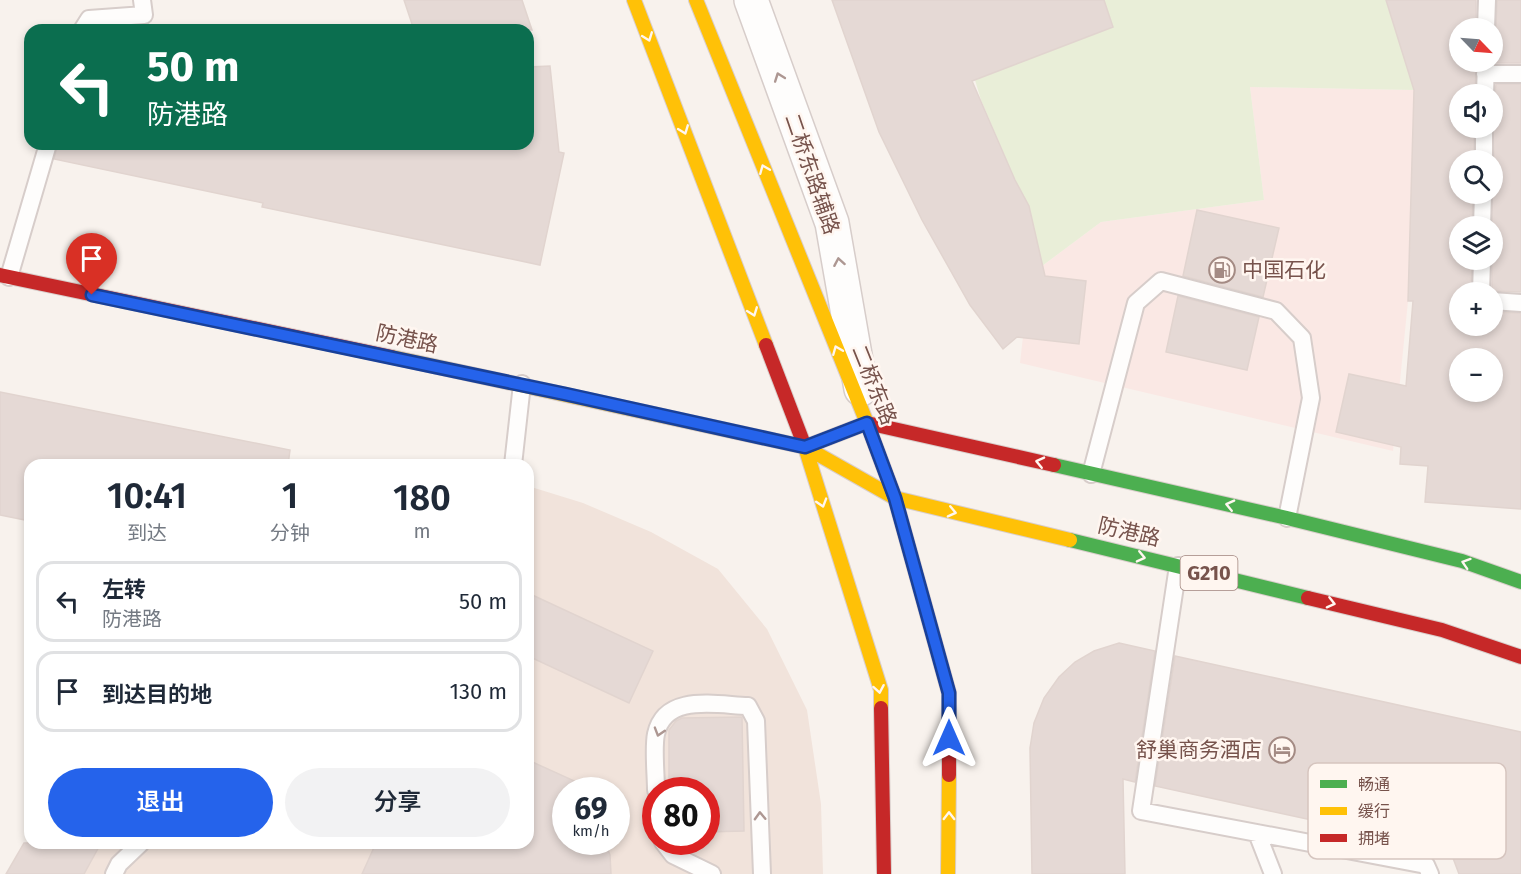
<!DOCTYPE html>
<html lang="zh">
<head>
<meta charset="utf-8">
<style>
	:root { --surface:#fff; --page:#f2f2f3; --text:#1f2937; --muted:#747a83; --line:#e0e1e3; --accent:#2563eb }
	body { margin:0; font-family:"Fira Sans","Noto Sans SC",sans-serif; background:var(--page); color:var(--text); height:100vh; display:flex; flex-direction:column; font-size:22px; white-space:nowrap }
	* { box-sizing:border-box; margin:0 }
	p { font-size:20px; color:var(--muted) }
	.icon { flex:none; width:33px; height:33px; fill:none; stroke:currentColor; stroke-width:2; stroke-linecap:round; stroke-linejoin:round }
	.map { position:relative; flex:1; overflow:hidden }
	.drawer { position:absolute; left:24px; top:459px; width:510px; height:390px; display:flex; flex-direction:column; background:var(--surface); border-radius:18px; box-shadow:0 3px 9px #0003 }
	.drawer>* { flex:none }
	.hud { position:absolute; left:24px; top:24px; width:510px; height:126px; border-radius:18px; box-shadow:0 3px 9px #0003; background:#0b6e4f; color:#fff; overflow:hidden }
	.needle { width:39px; rotate:115deg }
	.buttons { position:absolute; left:1449px; top:18px; display:grid; gap:12px }
	.buttons a { display:grid; place-items:center; width:54px; height:54px; border-radius:50%; background:var(--surface); box-shadow:0 3px 9px #0003; font-size:30px }
	.speed { position:absolute; left:552px; top:777px; display:flex; gap:12px; font-size:30px; font-weight:700; text-align:center }
	.speed>* { display:grid; place-content:center; width:78px; height:78px; border-radius:50%; background:var(--surface); box-shadow:0 3px 9px #0003; line-height:1 }
	.speed small { font-size:15px; font-weight:400 }
	.speed .limit { border:9px solid #d22; background:#fff; color:#111 }
	.pin { position:absolute; display:grid; place-items:center; width:51px; height:51px; color:#fff; margin:-62px -26px; border-radius:50% 50% 50% 0; rotate:-45deg; box-shadow:0 0 6px #0007 }
	.pin .icon { rotate:45deg }
	.me { position:absolute; width:66px; margin:-33px; rotate:0deg; stroke-linejoin:round; filter:drop-shadow(0 0 4px #0008) }
	.turn { display:flex; align-items:center; gap:21px; height:126px; padding:0 24px; font-size:27px }
	.turn .icon { width:78px; height:78px; stroke-width:2.5 }
	.turn b { display:block; font-size:42px; line-height:51px }
	.eta { display:flex; justify-content:space-evenly; align-items:center; height:102px; text-align:center }
	.eta b { font-size:36px; font-weight:600; line-height:42px }
	.button { display:flex; gap:12px; margin-top:auto; padding:12px 24px }
	.button a { flex:1; height:69px; border-radius:36px; background:var(--accent); color:#fff; font-size:24px; font-weight:600; line-height:69px; text-align:center }
	.button a+a { background:var(--page); color:var(--text) }
	ul { padding:0; list-style:none }
	li { display:flex; align-items:center; gap:18px; height:81px; margin:0 12px 9px; padding:0 12px; border:3px solid var(--line); border-radius:18px }
	li div { flex:1 }
	li b { display:block; font-size:22px }
	li em { font-style:normal }
	.map>svg:first-child { display:block }
	.residential { fill:#f1e3db; fill-rule:evenodd }
	.commercial { fill:#fae8e4 }
	.green { fill:#e9eed8 }
	.building { fill:#e5d9d5; stroke:#e1d4cf; stroke-width:1.5; fill-rule:evenodd }
	.lines { fill:none; stroke-linecap:round; stroke-linejoin:round }
	.lane-casing { stroke:#d7cdca; stroke-width:20 }
	.street-casing { stroke:#d7cdca; stroke-width:36 }
	.fast-casing { stroke:#d9cecb; stroke-width:16 }
	.slow-casing { stroke:#d9cecb; stroke-width:16 }
	.jam-casing { stroke:#d9cecb; stroke-width:16 }
	.lane { stroke:#fefdfc; stroke-width:16 }
	.street { stroke:#fefdfc; stroke-width:33 }
	.fast { stroke:#4caf50; stroke-width:14 }
	.slow { stroke:#ffc107; stroke-width:14 }
	.jam { stroke:#c62828; stroke-width:14 }
	.oneway { stroke:#fff6f0 }
	.oneway2 { stroke:#ad9792 }
	.route-casing { stroke:#184099; stroke-width:15 }
	.route { stroke:#2563eb; stroke-width:10 }
	.labels { text-anchor:middle; dominant-baseline:central; stroke-width:5; stroke-linejoin:round; paint-order:stroke }
	.shield { fill:#fff6f0; stroke:#a0847d; stroke-width:1.5 }
	.shield-label { font-size:20px; font-weight:bold; fill:#77534c }
	.street-label { font-size:21px; fill:#77534c; stroke:#fff6f0 }
	.poi-label { font-size:21px; fill:#77534c; stroke:#fff6f0; text-anchor:start }
	.key { fill:#fff6f0; stroke:#d6c5bf; stroke-width:1.5 }
	.key-label { font-size:16px; fill:#77534c }
</style>
</head>
<body>
<div class="map">
<svg width="1521" height="874" viewBox="0 0 1521 874">
	<rect width="100%" height="100%" fill="#f8f2ed"/>
	<!-- residential -->
	<path class="residential" d="M528,486l55,17 68,29 67,37 49,60 40,81 14,94 2,70h-739l17,-31h427zM566,790h50v52h-50zM656,790h50v52h-50z"/>
	<!-- commercial -->
	<path class="commercial" d="M1250,87l164,3 -6,211 -15,150 -373,-88 10,-88 71,-53 163,-22z"/>
	<!-- green -->
	<path class="green" d="M1104,0h282l28,90 -164,-3 14,113 -163,22 -59,44 -13,-60 -14,-26 -34,-80 -6,-20 138,-53z"/>
	<!-- building -->
	<path class="building" d="M404,0h118l10,30h-118z
		M832,0h272l9,27 -141,54 43,99 14,26 16,70 41,5 -7,63 -62,-7 -14,12 -33,-44 -48,-85 -43,-88z
		M1386,0h90v28h-16v34h16l-1,32h-15v34h14v32h-14v34h13l-1,32h-12v34h12l-1,32h-11v34h32v-14l29,1v196l-96,-7 3,-36 -28,-2 1,-17 -65,-15 13,-58 57,12 7,-85h-5l6,-211zM1460,358h32v34h-32z
		M1497,0h24v63h-25l-4,-9v-18l4,-8z
		M550,66l9,86 5,1 -24,112 -278,-58 1,-4 -209,-44 4,-15h470v-77z
		M1496,84h25v208l-29,-1v-125l2,-6 -2,-59 3,-6z
		M1197,210l82,18 -16,69 -80,-21z
		M1178,296l81,21 -12,53 -81,-18z
		M0,392l290,58 -2,15h-258v56l-30,-6z
		M528,593l125,58 -24,52 -101,-47z
		M1119,643l36,8 -20,131 -12,-3 2,95h-93l-2,-126 4,-25 10,-25 15,-21 16,-15 19,-11z
		M1175,656l346,76v142h-62l-9,-24 -295,-64z
		M742,717l2,114 -38,1v-42h-37v-60l7,-9 6,-3z
		M528,760l53,24 3,6h-18v52h39l5,13 1,19h-249l14,-31h152z
		M24,843h77l-17,31h-78z"/>
	<g class="lines">
		<!-- lane casing -->
		<g class="lane-casing">
			<path id="lane" d="M1486,28l1,-28
				M82,30l7,-11 55,-4 -2,-15
				M1485,74h36
				M1485,94l1,-32
				M1484,160v-32
				M1482,226l1,-32
				M9,277l39,-133
				M1481,292l1,-32
				M1492,301l29,2
				M513,465l9,-81
				M1091,474l45,-171 25,-22 115,30 26,27 9,60 -24,120
				M1178,566l-37,245 285,54 4,9
				M656,790c0,-15 -3,-42 0,-56 9,-41 60,-29 92,-28l8,15 6,153
				M1257,833l16,41
				M663,842l10,13 39,19
				M114,874l5,-10 22,-21"/>
		</g>
		<!-- street casing -->
		<g class="street-casing">
			<path id="street" d="M751,0l81,223 29,166"/>
		</g>
		<!-- fast casing -->
		<g class="fast-casing">
			<path id="fast" d="M1054,465l233,53 175,43 59,21
				M1070,540l238,58"/>
		</g>
		<!-- slow casing -->
		<g class="slow-casing">
			<path id="slow" d="M634,0l132,345
				M696,0l171,423
				M392,357l413,90
				M805,447l90,51 175,42
				M805,447l76,243v18
				M948,874l1,-99"/>
		</g>
		<!-- jam casing -->
		<g class="jam-casing">
			<path id="jam" d="M0,275l392,82
				M766,345l39,102
				M867,423l28,75 54,195v82
				M805,447l62,-24 187,42
				M1308,598l134,32 79,27
				M881,708l3,166"/>
		</g>
		<!-- lane -->
		<use href="#lane" class="lane"/>
		<!-- street -->
		<use href="#street" class="street"/>
		<!-- fast -->
		<use href="#fast" class="fast"/>
		<!-- slow -->
		<use href="#slow" class="slow"/>
		<!-- jam -->
		<use href="#jam" class="jam"/>
	</g>
	<!-- one-way arrows -->
	<defs><path id="oneway-chevron" d="M-2-3.5L2.5 0L-2 3.5" fill="none" stroke-width="1.6" stroke-linecap="round" stroke-linejoin="round" transform="scale(1.5)"/></defs>
	<g class="oneway">
		<use href="#oneway-chevron" transform="translate(648 37) rotate(69)"/>
		<use href="#oneway-chevron" transform="translate(684 130) rotate(69)"/>
		<use href="#oneway-chevron" transform="translate(764 169) rotate(-112)"/>
		<use href="#oneway-chevron" transform="translate(753 312) rotate(69)"/>
		<use href="#oneway-chevron" transform="translate(837 350) rotate(-112)"/>
		<use href="#oneway-chevron" transform="translate(1040 462) rotate(-167)"/>
		<use href="#oneway-chevron" transform="translate(822 503) rotate(73)"/>
		<use href="#oneway-chevron" transform="translate(1230 505) rotate(-167)"/>
		<use href="#oneway-chevron" transform="translate(952 512) rotate(13)"/>
		<use href="#oneway-chevron" transform="translate(1141 557) rotate(13)"/>
		<use href="#oneway-chevron" transform="translate(1466 563) rotate(-162)"/>
		<use href="#oneway-chevron" transform="translate(1331 603) rotate(14)"/>
		<use href="#oneway-chevron" transform="translate(879 689) rotate(80)"/>
		<use href="#oneway-chevron" transform="translate(949 816) rotate(-90)"/>
	</g>
	<g class="oneway2">
		<use href="#oneway-chevron" transform="translate(779 77) rotate(-110)"/>
		<use href="#oneway-chevron" transform="translate(839 262) rotate(-100)"/>
		<use href="#oneway-chevron" transform="translate(659 732) rotate(107)"/>
		<use href="#oneway-chevron" transform="translate(760 816) rotate(-92)"/>
	</g>
	<g class="lines">
		<!-- route casing -->
		<g class="route-casing">
			<path id="route" d="M92,295l473,99 240,53 62,-24 28,75 54,195v45"/>
		</g>
		<!-- route -->
		<use href="#route" class="route"/>
	</g>
	<!-- icons -->
	<defs>
		<g id="fuel-ring" transform="scale(1.35)"><circle r="9.5" fill="#fff6f0" stroke="#a48b84" stroke-width="1.5"/><path d="M-5.5-6h7V0h2V4h1.3V-2.5L3-4.5l.8-.8L6-3V5H2.5V1h-1V6h-7ZM-4.2-4.7v3.2H.2V-4.7Z" fill="#a48b84"/></g>
		<g id="hotel-ring" transform="scale(1.35)"><circle r="9.5" fill="#fff6f0" stroke="#a48b84" stroke-width="1.5"/><path d="M-6-4.5h1.5V1H6V5H4.5V3h-9V5H-6ZM-4 0a1.8 1.8 0 1 1 3.6 0ZM.5 0V-2.5h3Q6-2.5 6 0Z" fill="#a48b84"/></g>
	</defs>
	<g fill-rule="evenodd">
		<use href="#fuel-ring" x="1222" y="270"/>
		<use href="#hotel-ring" x="1282" y="750"/>
	</g>
	<g class="labels">
		<!-- shield labels -->
		<rect class="shield" x="1180.5" y="556" width="57" height="34" rx="4.5"/>
		<g class="shield-label">
			<text x="1209" y="573">G210</text>
		</g>
		<!-- street labels -->
		<g class="street-label">
			<text transform="translate(812 174) rotate(71)">二桥东路辅路</text>
			<text transform="translate(407 339) rotate(12)">防港路</text>
			<text transform="translate(874 385) rotate(68)">二桥东路</text>
			<text transform="translate(1129 532) rotate(13)">防港路</text>
		</g>
		<!-- poi labels -->
		<g class="poi-label">
			<text x="1242" y="270">中国石化</text>
			<text x="1262" y="750" text-anchor="end">舒巢商务酒店</text>
		</g>
	</g>
	<!-- legend -->
	<rect x="1308" y="763" width="198" height="96" rx="9" class="key"/>
	<rect x="1320" y="780" width="27" height="8" fill="#4caf50"/>
	<rect x="1320" y="807" width="27" height="8" fill="#ffc107"/>
	<rect x="1320" y="834" width="27" height="8" fill="#c62828"/>
	<g class="key-label">
		<text x="1358" y="790">畅通</text>
		<text x="1358" y="817">缓行</text>
		<text x="1358" y="844">拥堵</text>
	</g>
</svg>
<div class="buttons">
<a><svg class="needle" viewBox="-14 -14 28 28"><path d="M0-13l5 13h-10z" fill="#e53935"/><path d="M0 13l5-13h-10z" fill="#747a83"/></svg></a>
<a><svg class="icon" aria-label="sound" viewBox="0 0 24 24"><path d="M4 9h4l5-4v14l-5-4H4zM17 9q2 3 0 6"/></svg></a>
<a><svg class="icon" aria-label="search" viewBox="0 0 24 24"><circle cx="10" cy="10" r="6"/><path d="M15 15l6 6"/></svg></a>
<a><svg class="icon" aria-label="layers" viewBox="0 0 24 24"><path d="M12 4l9 5-9 5-9-5zM3 14l9 5 9-5"/></svg></a>
<a>+</a>
<a>−</a>
</div>
<div class="speed"><div>69<small>km/h</small></div><div class="limit">80</div></div>
<div class="pin" style="left:92px;top:295px;background:#d93025"><svg class="icon" aria-label="arrive" viewBox="0 0 24 24"><path d="M6 21V4h12l-3 4 3 4H6"/></svg></div>
<svg class="me" style="left:949px;top:738px" viewBox="-20 -20 40 40"><path d="M0-17L14 15 0 8-14 15z" fill="#2563eb" stroke="#fff" stroke-width="4"/></svg>
<div class="hud">
<div class="turn"><svg class="icon" aria-label="left" viewBox="0 0 24 24"><path d="M17 20v-9H6M10 6l-5 5 5 5"/></svg><div><b>50 m</b>防港路</div></div>
</div>
<section class="drawer">
<div class="eta">
<div><b>10:41</b><p>到达</p></div>
<div><b>1</b><p>分钟</p></div>
<div><b>180</b><p>m</p></div>
</div>
<ul>
<li><svg class="icon" aria-label="left" viewBox="0 0 24 24"><path d="M17 20v-9H6M10 6l-5 5 5 5"/></svg><div><b>左转</b><p>防港路</p></div><em>50 m</em></li>
<li><svg class="icon" aria-label="arrive" viewBox="0 0 24 24"><path d="M6 21V4h12l-3 4 3 4H6"/></svg><div><b>到达目的地</b></div><em>130 m</em></li>
</ul>
<div class="button"><a>退出</a><a>分享</a></div>
</section>
</div>
</body>
</html>
